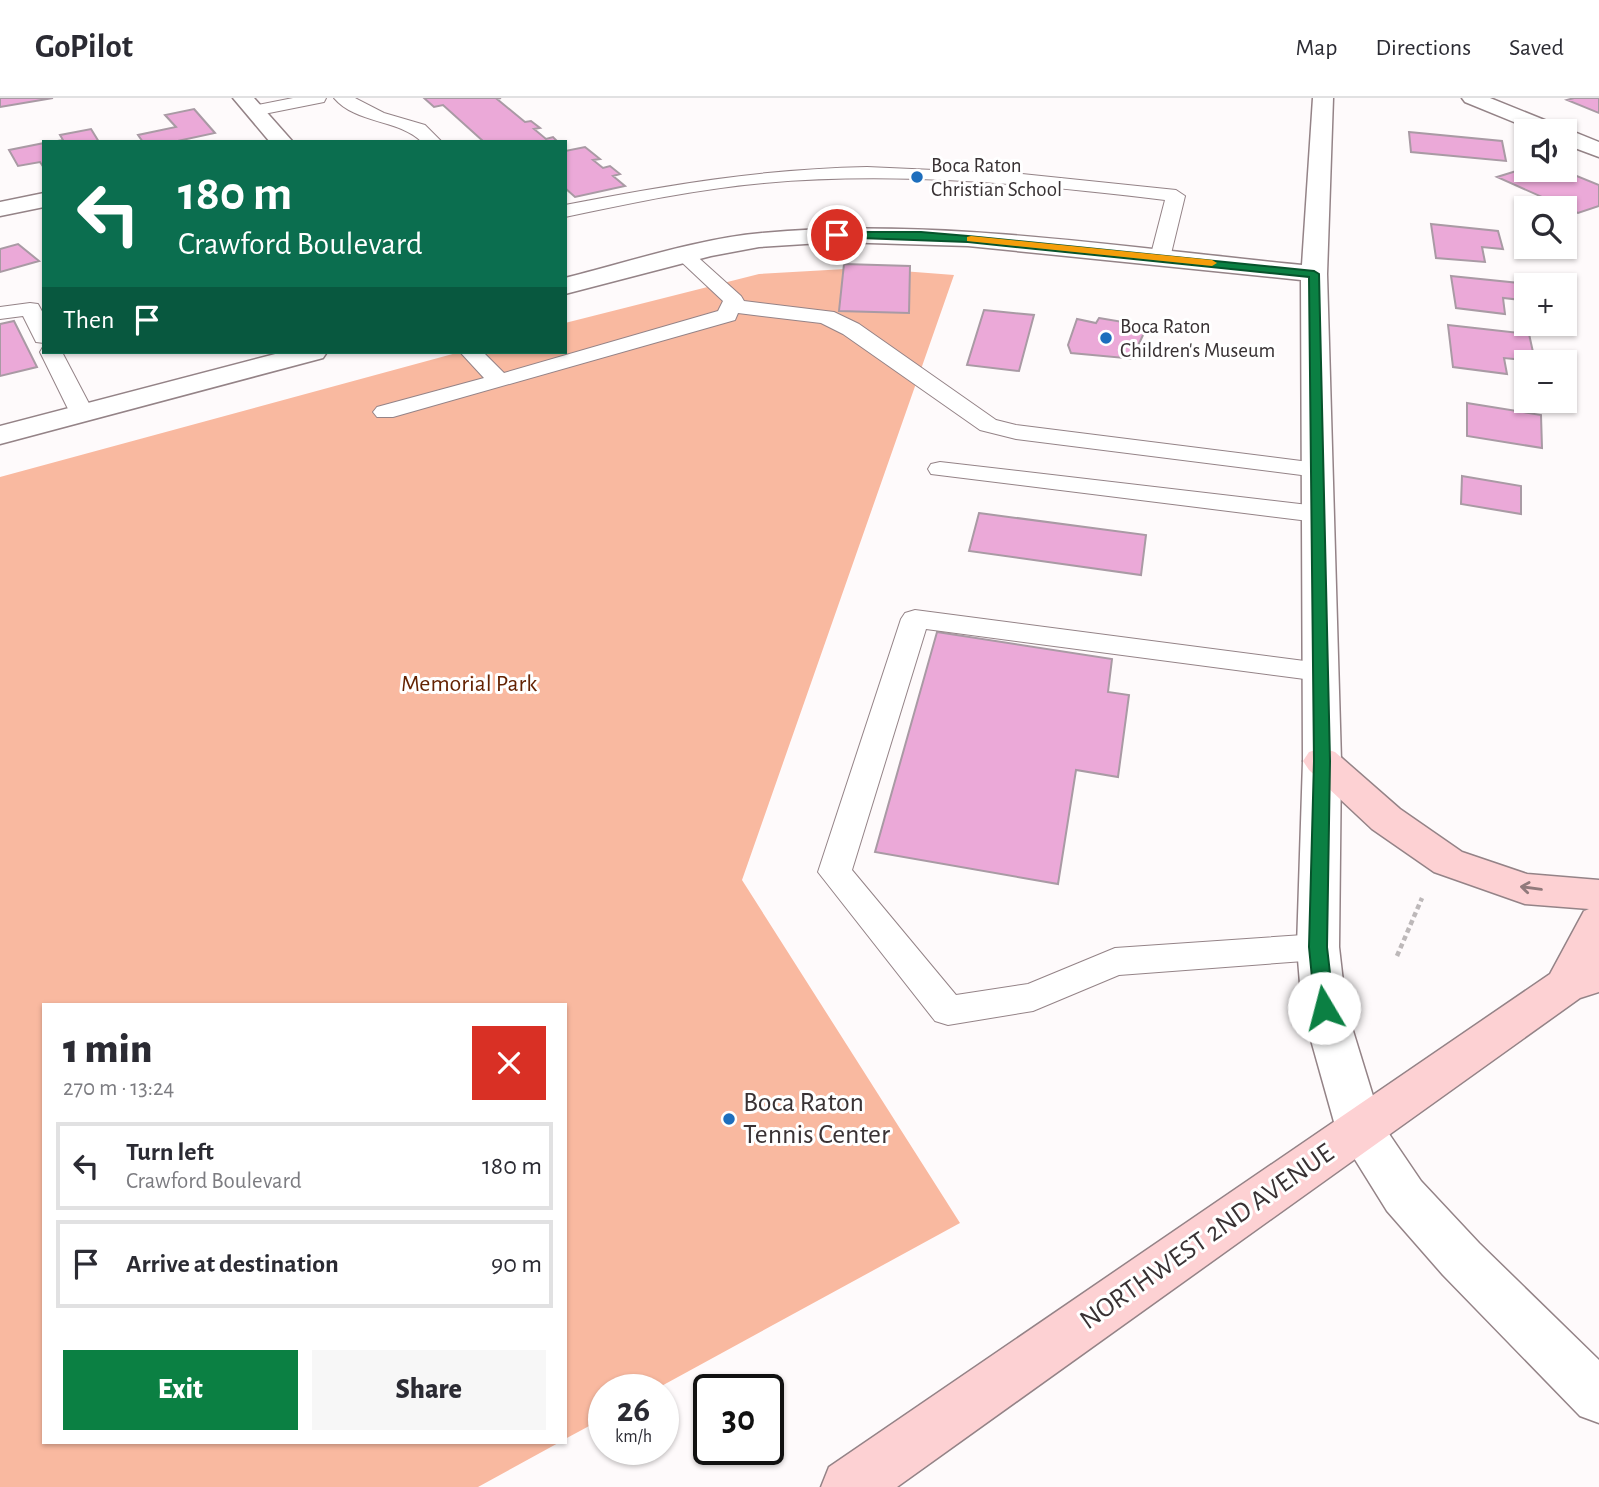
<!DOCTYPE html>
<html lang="en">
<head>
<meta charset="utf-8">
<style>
	:root { --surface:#fff; --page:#f7f7f7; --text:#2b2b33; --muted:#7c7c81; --line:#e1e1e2; --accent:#0b8043 }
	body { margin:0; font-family:"Alegreya Sans",sans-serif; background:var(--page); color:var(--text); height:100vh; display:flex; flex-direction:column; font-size:26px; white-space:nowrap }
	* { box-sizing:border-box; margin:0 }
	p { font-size:23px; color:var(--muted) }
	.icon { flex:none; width:38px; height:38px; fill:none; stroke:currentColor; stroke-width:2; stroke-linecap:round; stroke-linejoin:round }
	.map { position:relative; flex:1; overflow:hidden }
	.side { position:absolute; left:42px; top:905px; width:525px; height:441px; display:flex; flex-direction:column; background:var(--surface); border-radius:0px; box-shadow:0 2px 5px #0004 }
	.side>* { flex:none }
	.banner { position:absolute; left:42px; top:42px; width:525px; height:214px; border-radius:0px; box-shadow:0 2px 5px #0004; background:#0b6e4f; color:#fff; overflow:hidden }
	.tools { position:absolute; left:1514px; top:21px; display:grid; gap:14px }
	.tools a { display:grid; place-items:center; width:63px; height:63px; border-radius:0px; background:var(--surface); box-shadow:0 2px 5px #0004; font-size:35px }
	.speed { position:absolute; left:588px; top:1276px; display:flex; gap:14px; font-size:35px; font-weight:700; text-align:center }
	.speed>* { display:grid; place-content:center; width:91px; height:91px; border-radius:50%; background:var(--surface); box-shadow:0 2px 5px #0004; line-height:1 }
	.speed small { font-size:18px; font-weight:400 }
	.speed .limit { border:4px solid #111; border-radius:10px; background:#fff; color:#111 }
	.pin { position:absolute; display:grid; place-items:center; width:60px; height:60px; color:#fff; margin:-30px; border:4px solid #fff; border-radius:50%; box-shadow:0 2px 7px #0007 }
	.me { position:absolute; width:77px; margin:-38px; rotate:352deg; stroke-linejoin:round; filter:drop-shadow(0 0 5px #0008) }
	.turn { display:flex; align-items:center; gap:24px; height:147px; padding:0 21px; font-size:32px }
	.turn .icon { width:91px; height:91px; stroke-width:2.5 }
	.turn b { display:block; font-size:49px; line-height:60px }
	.then { display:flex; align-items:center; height:66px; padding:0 21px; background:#0003; gap:14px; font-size:26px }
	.round { display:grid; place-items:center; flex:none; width:74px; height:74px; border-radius:0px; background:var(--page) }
	.head { display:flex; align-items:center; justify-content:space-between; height:119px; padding:0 21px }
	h1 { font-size:42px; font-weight:800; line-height:52px }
	.button { display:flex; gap:14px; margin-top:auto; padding:14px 21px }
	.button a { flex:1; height:80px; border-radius:0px; background:var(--accent); color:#fff; font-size:28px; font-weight:800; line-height:80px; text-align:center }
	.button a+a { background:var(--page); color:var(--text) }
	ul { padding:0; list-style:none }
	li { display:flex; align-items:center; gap:21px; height:88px; margin:0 14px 10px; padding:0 7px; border:4px solid var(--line); border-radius:0px }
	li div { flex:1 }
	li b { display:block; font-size:26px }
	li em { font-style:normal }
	header { display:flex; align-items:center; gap:42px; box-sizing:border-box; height:98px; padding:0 35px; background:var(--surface); border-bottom:2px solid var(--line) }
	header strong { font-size:33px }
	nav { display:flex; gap:38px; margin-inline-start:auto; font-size:24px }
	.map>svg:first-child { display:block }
	.green { fill:#f9b9a0 }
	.building { fill:#eba9d8; stroke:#a99aa4; stroke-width:2 }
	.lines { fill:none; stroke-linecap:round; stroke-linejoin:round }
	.lane-casing { stroke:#948387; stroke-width:2 }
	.street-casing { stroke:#948387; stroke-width:3 }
	.secondary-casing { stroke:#948387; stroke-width:3 }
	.path { stroke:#bdb8b9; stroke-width:4.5; stroke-dasharray:5 3.5; stroke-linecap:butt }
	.lane { fill:#fff; fill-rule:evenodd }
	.street { fill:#fff; fill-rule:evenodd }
	.secondary { fill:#fdd1d3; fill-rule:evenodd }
	.oneway { stroke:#917a7c }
	.route { fill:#0b8043; stroke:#07532c; stroke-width:2 }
	.slow { fill:#f59e0b }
	.poi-dot { fill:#1d6ebd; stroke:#fff; stroke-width:2.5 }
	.labels { text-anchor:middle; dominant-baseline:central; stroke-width:6; stroke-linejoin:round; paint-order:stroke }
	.far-poi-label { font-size:21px; fill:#393234; stroke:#fff; text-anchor:start }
	.park-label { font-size:24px; fill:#642303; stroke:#fff }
	.near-poi-label { font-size:28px; fill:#393234; stroke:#fff; text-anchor:start }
	.near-street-label { font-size:28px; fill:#393234; stroke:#fff }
</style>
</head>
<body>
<header>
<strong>GoPilot</strong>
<nav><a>Map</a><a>Directions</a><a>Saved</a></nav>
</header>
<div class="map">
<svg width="1599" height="1389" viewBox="0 0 1599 1389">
	<rect width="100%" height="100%" fill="#fefafb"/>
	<!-- green -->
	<path class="green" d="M863,170l91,7 -212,605 218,343 -304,166 -52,1v28l-39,21v-435h-521v438h516l-82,45h-478v-1010l460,-125h105v-29l194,-49z"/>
	<!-- building -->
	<path class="building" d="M0,0h53l-53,9z
		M424,0h77l-4,1 28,23 6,-1 9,7 -6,1 12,10 7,-2 5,5h-74l-41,-37 -9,2z
		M1574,0h25v15l-32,-13z
		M194,11l21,24 -42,9h-30l-5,-7 38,-8 -11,-12z
		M91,31l8,13h-47l11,-2 -3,-5z
		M1409,34l93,9 4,20 -95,-9z
		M44,45v25l-4,-6 -22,4 -9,-16z
		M585,49l15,12 -7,1 10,8 7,-2 10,8 -7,2 12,10 -50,11 -10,-9v-37z
		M1526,70l17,2 18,7 11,-3 27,11v21l-21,7 -81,-36z
		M1431,126l67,7 5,18 -21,-2 3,15 -49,-4z
		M18,146l21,17 -39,11v-23z
		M844,166l66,2 -1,47 -70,-2z
		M1451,178l68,7 3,17 -19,-2 2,16 -49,-6z
		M984,212l50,5 -15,56 -52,-6z
		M1099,220l30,5 -1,5 17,3 -11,23 1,5 -64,-6 -3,-8 9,-26 19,4z
		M14,223l23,46 -37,9v-52z
		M1448,227l81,9 6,27 -31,-3 3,16 -54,-7z
		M1467,305l74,12 1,33 -75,-12z
		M1462,378l59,10v28l-60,-10z
		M979,415l167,22 -5,40 -172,-24z
		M937,534l175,27 -4,33 21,3 -11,82 -42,-7 -18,114 -183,-32z"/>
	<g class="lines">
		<!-- lane casing -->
		<g class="lane-casing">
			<path id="lane" d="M293,0h33l-2,4 -70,14 -9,-5 3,-4z
				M334,0h21l29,15 41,12 17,17h-20c-23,-23 -66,-18 -88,-44z
				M867,69l155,7 154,16 9,6 -15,62 -3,4h-14l-3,-4 15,-58c-133,-16 -267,-29 -401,-17 -67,6 -133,20 -199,34v-12c103,-20 197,-36 302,-38z
				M684,151l7,2 50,45 3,5 90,11 25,12 137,96 20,5 301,38 9,2 3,5 -3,5 -9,2 -301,-38 -36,-9 -137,-96 -22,-11 -83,-10 -3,7 -342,97h-16l-4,-5 4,-5 107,-29 -24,-26h23l21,21 214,-62 5,-10 -49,-46 3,-4z
				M30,205l8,1 6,11v28l-8,-1 -13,-26 -23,3v-12z
				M43,249l1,5h18l32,61 -4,5h-16l-4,-5 -30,-61z
				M940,364l377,44 9,3 4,5 -4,5 -9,3 -386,-48 -3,-5 3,-5z
				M915,512l405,53 10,2 4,7 -4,7 -10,2 -394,-52 -74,241 104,125 72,-11 87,-36 203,-14 12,4 5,9 -5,9 -12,4 -199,15 -86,36 -85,14 -13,-4 -117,-149 83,-253 4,-6z"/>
		</g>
		<!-- street casing -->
		<g class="street-casing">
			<path id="street" d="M233,0h21l39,44h-23z
				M1313,0h20l-6,176 14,487 -2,186 7,61 35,114 40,59 58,62 120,117v63l-19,-7 -137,-141 -56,-64 -51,-82 -34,-121 -5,-61 6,-186 -2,-481 -333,-34 -131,-4 -78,5 -48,9 -146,38v-16c64,-16 131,-39 197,-45 175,-16 365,15 540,32z
				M1462,0h28l109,44v15l-35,-13v-13h-28l-71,-29z
				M44,95v14l-44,9v-14z
				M283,254h44l-4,6 -323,86v-18z"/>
		</g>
		<!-- secondary casing -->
		<g class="secondary-casing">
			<path id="secondary" d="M1322,650l13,4 65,57 62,43 65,22 72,6v112l-19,6 -683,489h-76l8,-20 721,-493 34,-63 5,-2 -64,-5 -91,-32 -62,-43 -63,-59 -6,-9 6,-9z"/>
		</g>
		<!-- path -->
		<path class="path" d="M1397,858l25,-58"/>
		<!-- lane -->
		<use href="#lane" class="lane"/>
		<!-- street -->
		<use href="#street" class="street"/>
		<!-- secondary -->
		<use href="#secondary" class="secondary"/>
	</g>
	<!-- one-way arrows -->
	<defs><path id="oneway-shaft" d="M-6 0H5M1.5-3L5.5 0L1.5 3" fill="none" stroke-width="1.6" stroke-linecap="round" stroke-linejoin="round" transform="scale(1.75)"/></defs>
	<use class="oneway" href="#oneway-shaft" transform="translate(1531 790) rotate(-172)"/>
	<!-- route -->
	<path class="route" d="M837,134h84l47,4 346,35 5,3 11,487 -3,186 7,61 -3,5 -7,2 -6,-2 -3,-5 -6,-61 5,-186 -5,-484 -341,-35 -135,-5v-4z"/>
	<!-- slow -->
	<path class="slow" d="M971,138l241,24 5,3 -5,3 -245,-25v-4z"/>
	<!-- markers -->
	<g class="poi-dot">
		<circle cx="917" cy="79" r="7"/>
		<circle cx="1106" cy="240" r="7"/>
		<circle cx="729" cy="1021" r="7"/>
	</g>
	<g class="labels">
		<!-- far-poi labels -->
		<g class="far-poi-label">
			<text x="931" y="67">Boca Raton<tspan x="931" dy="24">Christian School</tspan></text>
			<text x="1120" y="228">Boca Raton<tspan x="1120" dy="24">Children's Museum</tspan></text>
		</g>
		<!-- park labels -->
		<g class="park-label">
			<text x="469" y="586">Memorial Park</text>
		</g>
		<!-- near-poi labels -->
		<g class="near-poi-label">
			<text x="743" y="1005">Boca Raton<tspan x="743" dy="32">Tennis Center</tspan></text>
		</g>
		<!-- near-street labels -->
		<g class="near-street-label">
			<text transform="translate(1207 1139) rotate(-35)">NORTHWEST 2ND AVENUE</text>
		</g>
	</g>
</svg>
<div class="tools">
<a><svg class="icon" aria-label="sound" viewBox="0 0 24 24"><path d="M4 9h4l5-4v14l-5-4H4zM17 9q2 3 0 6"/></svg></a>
<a><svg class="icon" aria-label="search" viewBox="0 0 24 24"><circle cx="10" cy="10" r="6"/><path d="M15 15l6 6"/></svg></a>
<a>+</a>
<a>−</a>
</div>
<div class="speed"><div>26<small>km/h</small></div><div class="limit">30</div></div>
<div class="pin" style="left:837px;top:137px;background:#d93025"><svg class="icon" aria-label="arrive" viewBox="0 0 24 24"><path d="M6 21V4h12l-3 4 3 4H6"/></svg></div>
<svg class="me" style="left:1324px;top:910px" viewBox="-20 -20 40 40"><circle r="19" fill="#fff"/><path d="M0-13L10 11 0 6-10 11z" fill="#0b8043"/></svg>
<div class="banner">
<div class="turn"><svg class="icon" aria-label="left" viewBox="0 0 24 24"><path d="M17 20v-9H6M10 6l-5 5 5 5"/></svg><div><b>180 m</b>Crawford Boulevard</div></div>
<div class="then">Then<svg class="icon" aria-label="arrive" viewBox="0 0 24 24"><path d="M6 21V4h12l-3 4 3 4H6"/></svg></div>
</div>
<section class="side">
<div class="head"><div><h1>1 min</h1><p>270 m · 13:24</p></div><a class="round" style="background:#d93025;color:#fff"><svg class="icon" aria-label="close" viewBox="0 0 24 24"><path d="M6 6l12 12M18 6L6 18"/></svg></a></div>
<ul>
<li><svg class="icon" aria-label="left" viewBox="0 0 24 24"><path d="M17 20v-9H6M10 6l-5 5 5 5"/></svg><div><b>Turn left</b><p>Crawford Boulevard</p></div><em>180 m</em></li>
<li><svg class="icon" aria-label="arrive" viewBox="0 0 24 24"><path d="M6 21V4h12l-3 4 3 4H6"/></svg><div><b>Arrive at destination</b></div><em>90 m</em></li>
</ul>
<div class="button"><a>Exit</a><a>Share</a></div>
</section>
</div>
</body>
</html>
